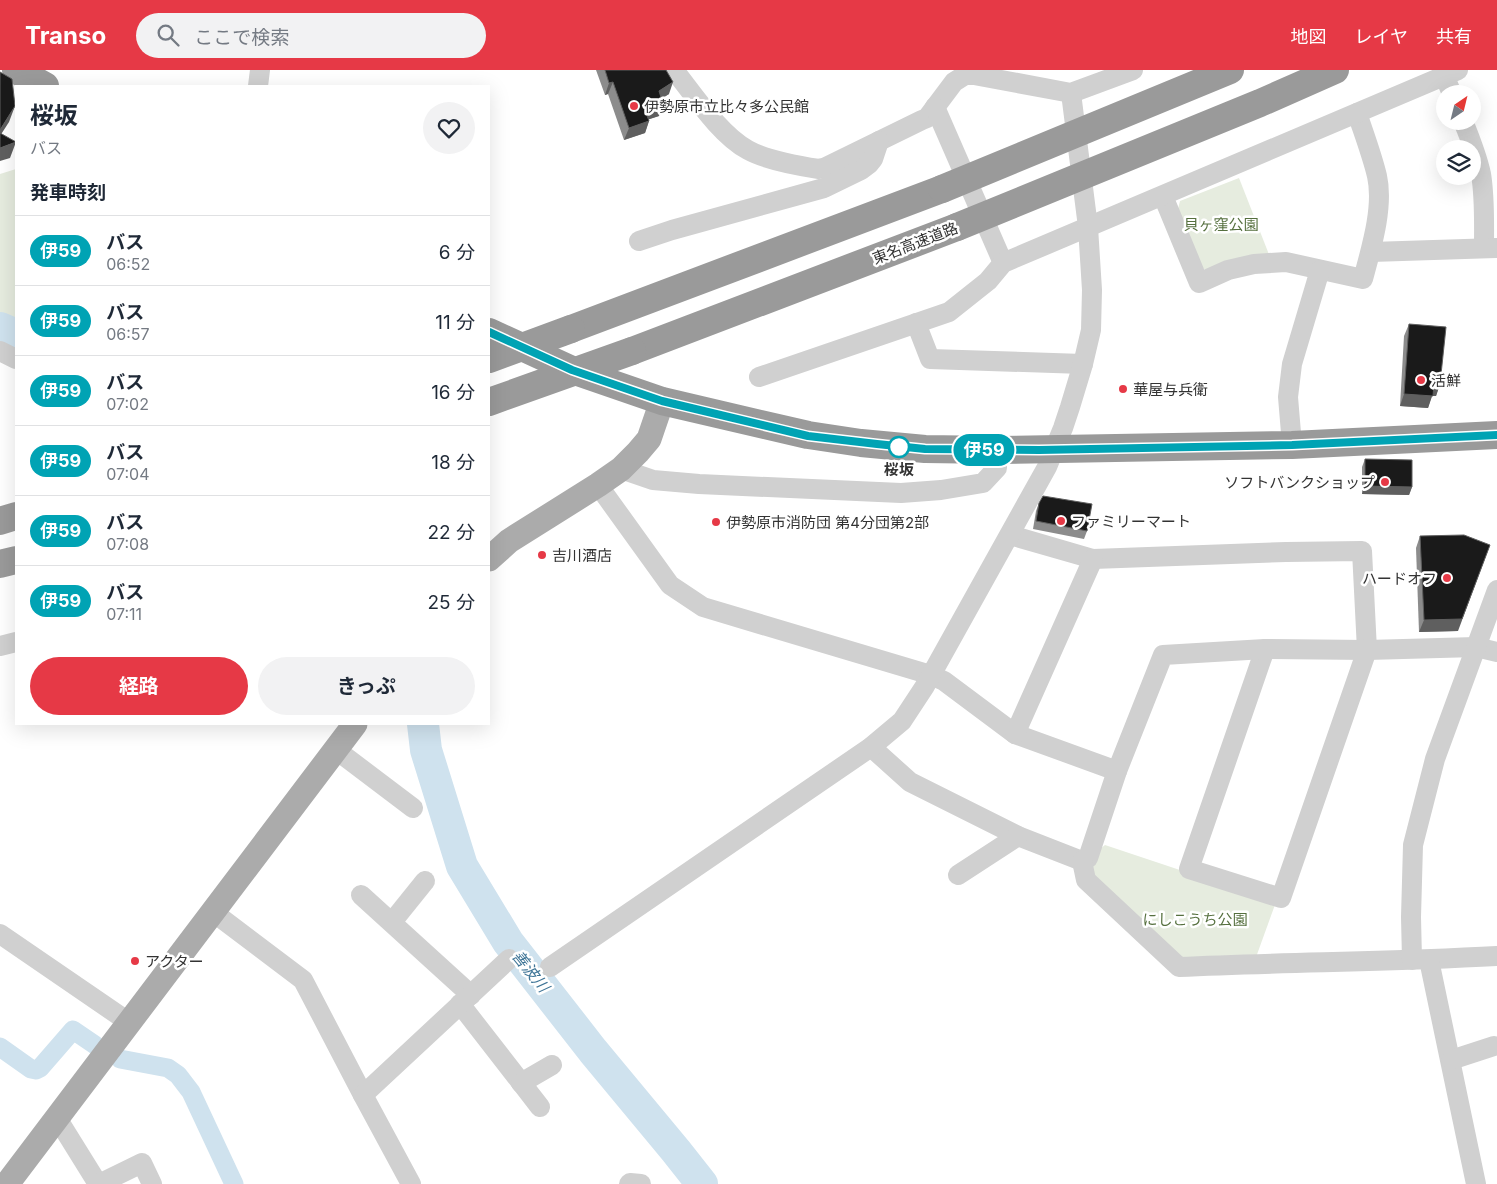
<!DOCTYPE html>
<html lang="ja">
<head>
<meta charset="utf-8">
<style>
	:root { --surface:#fff; --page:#f2f2f3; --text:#1f2937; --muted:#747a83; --line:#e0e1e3; --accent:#e63946 }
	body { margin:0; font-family:Inter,"Noto Sans JP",sans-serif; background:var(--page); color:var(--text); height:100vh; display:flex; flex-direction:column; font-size:19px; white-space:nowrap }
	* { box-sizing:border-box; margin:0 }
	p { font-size:16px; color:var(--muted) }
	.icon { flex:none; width:28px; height:28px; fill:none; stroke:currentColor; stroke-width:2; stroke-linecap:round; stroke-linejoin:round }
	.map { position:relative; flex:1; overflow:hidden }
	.side { position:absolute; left:15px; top:15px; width:475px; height:640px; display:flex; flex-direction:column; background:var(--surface); border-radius:0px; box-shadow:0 5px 20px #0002 }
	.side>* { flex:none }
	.badge { padding:0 10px; border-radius:16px; font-size:18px; line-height:32px }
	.needle { width:32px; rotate:35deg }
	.controls { position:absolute; left:1436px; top:15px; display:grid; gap:10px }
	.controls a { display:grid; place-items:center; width:45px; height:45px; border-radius:50%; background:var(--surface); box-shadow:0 5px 20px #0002; font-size:25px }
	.map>.badge { position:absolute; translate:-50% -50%; box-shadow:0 0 0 2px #fff }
	h2 { padding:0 15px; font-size:19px; line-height:45px }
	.round { display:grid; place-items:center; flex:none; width:52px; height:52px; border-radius:26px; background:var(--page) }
	.summary { display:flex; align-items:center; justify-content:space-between; height:85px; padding:0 15px }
	h1 { font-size:24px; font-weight:700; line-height:38px }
	.button { display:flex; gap:10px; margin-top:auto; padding:10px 15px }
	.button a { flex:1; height:58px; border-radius:30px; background:var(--accent); color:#fff; font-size:20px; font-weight:700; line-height:58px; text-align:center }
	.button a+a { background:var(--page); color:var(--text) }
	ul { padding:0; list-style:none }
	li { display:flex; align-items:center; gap:15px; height:70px; padding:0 15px; border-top:1px solid var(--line) }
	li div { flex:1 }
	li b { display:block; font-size:19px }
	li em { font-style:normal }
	li .badge { min-width:55px; font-weight:700; text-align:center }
	header { display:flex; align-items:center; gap:30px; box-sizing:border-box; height:70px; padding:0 25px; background:var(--accent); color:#fff }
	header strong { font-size:24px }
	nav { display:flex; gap:28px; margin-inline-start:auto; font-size:18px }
	.search { width:350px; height:45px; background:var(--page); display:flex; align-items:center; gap:12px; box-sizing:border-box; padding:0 18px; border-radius:28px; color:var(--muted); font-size:19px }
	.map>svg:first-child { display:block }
	.green { fill:#e6ecdf }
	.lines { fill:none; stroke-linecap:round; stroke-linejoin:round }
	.canal { stroke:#cfe2ee; stroke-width:19 }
	.river { stroke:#cfe2ee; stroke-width:32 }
	.minor { stroke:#d0d0d0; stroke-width:20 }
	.major { stroke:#ababab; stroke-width:25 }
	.highway { stroke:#9a9a9a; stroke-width:28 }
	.highway-bridge { stroke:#9a9a9a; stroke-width:28 }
	.wall { fill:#8c8c8c }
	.shaded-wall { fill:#5f5f5f }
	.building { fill:#1a1a1a; stroke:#5f5f5f }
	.line-casing { stroke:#fff; stroke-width:11 }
	.line { stroke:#00a3b4; stroke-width:8 }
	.poi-dot { fill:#e63946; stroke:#fff; stroke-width:2 }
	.stop-dot { fill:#fff; stroke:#00a3b4; stroke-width:2.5 }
	.labels { text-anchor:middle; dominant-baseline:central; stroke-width:5; stroke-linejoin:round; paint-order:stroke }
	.poi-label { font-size:15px; fill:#333; stroke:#fff; text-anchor:start }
	.park-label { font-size:15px; fill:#56703f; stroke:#fff }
	.street-label { font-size:15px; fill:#333; stroke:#fff }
	.stop-label { font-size:15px; font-weight:bold; fill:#333; stroke:#fff }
	.water-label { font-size:16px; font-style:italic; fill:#3f7597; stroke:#fff }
</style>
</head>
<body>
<header>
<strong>Transo</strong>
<div class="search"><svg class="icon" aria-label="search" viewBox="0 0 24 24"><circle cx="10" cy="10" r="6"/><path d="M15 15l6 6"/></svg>ここで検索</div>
<nav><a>地図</a><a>レイヤ</a><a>共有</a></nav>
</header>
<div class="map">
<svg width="1497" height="1114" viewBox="0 0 1497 1114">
	<rect width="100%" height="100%" fill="#fff"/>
	<g class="green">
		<path d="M 16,99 L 16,273 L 0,265 L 0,104 Z"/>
		<path d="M 1239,108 L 1270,187 L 1209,202 L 1201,197 L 1178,139 L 1180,131 Z"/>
		<path d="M 1105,775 L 1276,832 L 1255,890 L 1180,892 L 1089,802 L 1095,783 Z"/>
	</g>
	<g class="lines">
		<g class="canal">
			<path d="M 0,977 L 31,999 L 36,1000 L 40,998 L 73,960 L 95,975"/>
			<path d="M 120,989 L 168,998 L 178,1005 L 191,1022 L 234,1114"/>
		</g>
		<g class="river">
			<path d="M 0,258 L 16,265"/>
			<path d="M 423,654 L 426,680 L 462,796 L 508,872 L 593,981 L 676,1081 L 702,1114"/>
		</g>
		<g class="minor">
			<path d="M 674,0 C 694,25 720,65 748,80 C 766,90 799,96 819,99 L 826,97 L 922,50 L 927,48 L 954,12 L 965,5 L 974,5 L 1071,23 L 1133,0"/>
			<path d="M 1442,0 L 1452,24"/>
			<path d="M 258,16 L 260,0"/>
			<path d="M 935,37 L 1003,193"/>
			<path d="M 1463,51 C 1470,68 1477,85 1481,104 C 1485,128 1484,153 1484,178"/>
			<path d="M 1163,126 L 1199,213 L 1228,200 L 1254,194 L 1286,192 L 1363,209 C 1371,179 1384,137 1377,106 C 1372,85 1364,64 1357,43"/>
			<path d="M 639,171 L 672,160 L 824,118 L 861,100 L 869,94 L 873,89 L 879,71"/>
			<path d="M 1371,182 L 1496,178"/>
			<path d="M 916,253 L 930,289 L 1083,294"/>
			<path d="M 0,281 L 16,289"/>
			<path d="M 759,307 L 949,242 L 988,211 L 1003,193 L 1458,0"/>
			<path d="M 1292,375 L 1288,327 L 1292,294 L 1320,200"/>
			<path d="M 621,399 L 653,410 L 699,414 L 901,423 L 941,420 L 983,413 L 997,398 L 997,380"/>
			<path d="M 598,415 L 670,515 L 703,537 L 931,605 L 944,611 L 1015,664 L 1117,701"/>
			<path d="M 1010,465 L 1093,489 L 1286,482 L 1362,481 L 1367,580 L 1281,828 L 1189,799 L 1265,579"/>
			<path d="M 0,576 L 16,572"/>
			<path d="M 1015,664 L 1093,489"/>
			<path d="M 871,677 L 910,712 L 1018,766 L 1082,791"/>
			<path d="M 335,679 L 413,738"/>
			<path d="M 1082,791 L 1088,788 L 1117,701 L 1163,585 L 1265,579 L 1367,580 L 1476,577 L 1497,582"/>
			<path d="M 1082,791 L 1086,810 L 1179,897 C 1285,892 1391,892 1497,886"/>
			<path d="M 958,805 L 1018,766"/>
			<path d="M 361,825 L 471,925"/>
			<path d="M 213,842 L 303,910 L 363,1025 L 411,1114"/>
			<path d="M 392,852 L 425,811"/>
			<path d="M 0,864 L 130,953"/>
			<path d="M 1412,890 L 1411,847 L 1413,775 L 1435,689 L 1497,520"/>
			<path d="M 1429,890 L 1476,1114"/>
			<path d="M 550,897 L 871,677 L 902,651 L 925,616 L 1047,397 L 1063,358 L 1070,337 L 1083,294 L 1091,260 L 1092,220 L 1088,157 L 1071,23"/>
			<path d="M 460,934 L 540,1037"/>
			<path d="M 1451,990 L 1494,976"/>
			<path d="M 521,1013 L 552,995"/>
			<path d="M 363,1025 L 509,889"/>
			<path d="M 57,1048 L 98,1114"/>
			<path d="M 99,1114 L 142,1093 L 152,1114"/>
			<path d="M 629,1114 L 630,1113 L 641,1114"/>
		</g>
		<g class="major">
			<path d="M 489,489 L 509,471 L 598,415 L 621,399 L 638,382 L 649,369 L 662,331"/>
			<path d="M 7,1114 L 355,654"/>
		</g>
		<g class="highway">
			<path d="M 16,0 L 45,16"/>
			<path d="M 571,259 L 942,119"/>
			<path d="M 489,262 L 572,300 L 662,331 L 808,365 L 861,373 L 925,379 L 997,380 L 1292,375 L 1497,365"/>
			<path d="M 632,281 L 957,157"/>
			<path d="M 0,451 L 16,446"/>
			<path d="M 0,494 L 16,490"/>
		</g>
		<g class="highway-bridge">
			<path d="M 942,119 L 1230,0"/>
			<path d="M 957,157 L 1260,33 L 1335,0"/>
			<path d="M 489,289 L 571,259"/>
			<path d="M 489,332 L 632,281"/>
		</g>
	</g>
	<g class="wall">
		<path d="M 596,0 L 666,0 L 669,24 L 661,29 L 659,46 L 649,49 L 649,51 L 645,63 L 624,70 L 608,24 L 605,25 Z"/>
		<path d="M 1409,254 L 1440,314 L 1436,326 L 1432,326 L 1428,338 L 1400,336 L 1404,266 Z"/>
		<path d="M 1365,389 L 1412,417 L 1409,425 L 1362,424 L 1362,397 Z"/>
		<path d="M 1039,433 L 1087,461 L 1084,469 L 1033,459 L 1036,441 Z"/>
		<path d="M 1420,466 L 1458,561 L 1419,562 L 1416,478 Z"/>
	</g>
	<g class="shaded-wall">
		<path d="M 613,12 L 608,24 L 605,25 L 609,13 Z"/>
		<path d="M 673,12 L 669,24 L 654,33 L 659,21 Z"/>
		<path d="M 663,34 L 659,46 L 641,52 L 645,40 Z"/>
		<path d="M 15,36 L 9,52 L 0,66 L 0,60 Z"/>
		<path d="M 649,51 L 645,63 L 624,70 L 629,58 Z"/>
		<path d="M 16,72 L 10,88 L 0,91 L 0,78 Z"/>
		<path d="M 1434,314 L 1440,314 L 1436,326 L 1432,326 L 1428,338 L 1400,336 L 1404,324 Z"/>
		<path d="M 1365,416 L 1412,417 L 1409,425 L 1362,424 Z"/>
		<path d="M 1490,475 L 1458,561 L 1419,562 L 1424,550 Z"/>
	</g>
	<g class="building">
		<path d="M 605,0 L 666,0 L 673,12 L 659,21 L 663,34 L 645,40 L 649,51 L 629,58 L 613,12 L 609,13 Z"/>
		<path d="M 0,2 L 12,9 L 15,36 L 0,60 Z"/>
		<path d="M 0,63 L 16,72 L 0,78 Z"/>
		<path d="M 1409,254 L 1446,257 L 1440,314 L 1434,314 L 1433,326 L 1404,324 Z"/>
		<path d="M 1365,389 L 1412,390 L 1412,417 L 1365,416 Z"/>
		<path d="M 1043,426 L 1092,434 L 1087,461 L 1036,451 L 1039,433 Z"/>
		<path d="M 1464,465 L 1490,475 L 1462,549 L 1424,550 L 1420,466 Z"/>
	</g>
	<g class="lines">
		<defs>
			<path id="line" d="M 489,262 L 572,300 L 662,331 L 808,366 L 877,374 L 925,379 L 1039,380 L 1292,375 L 1497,365"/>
		</defs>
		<use href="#line" class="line-casing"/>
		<use href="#line" class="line"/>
	</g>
	<g class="poi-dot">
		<circle cx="634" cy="36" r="5"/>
		<circle cx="1421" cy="310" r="5"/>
		<circle cx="1123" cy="319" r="5"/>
		<circle cx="1385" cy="412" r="5"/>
		<circle cx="1061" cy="451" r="5"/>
		<circle cx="716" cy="452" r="5"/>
		<circle cx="542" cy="485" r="5"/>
		<circle cx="1447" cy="508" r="5"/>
		<circle cx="135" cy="891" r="5"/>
	</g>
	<circle class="stop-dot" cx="899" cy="377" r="10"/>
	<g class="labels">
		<g class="poi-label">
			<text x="644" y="36">伊勢原市立比々多公民館</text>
			<text x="1431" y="310">活鮮</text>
			<text x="1133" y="319">華屋与兵衛</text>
			<text x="1375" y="412" text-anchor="end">ソフトバンクショップ</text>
			<text x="1071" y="451">ファミリーマート</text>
			<text x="726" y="452">伊勢原市消防団 第4分団第2部</text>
			<text x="552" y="485">吉川酒店</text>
			<text x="1437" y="508" text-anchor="end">ハードオフ</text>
			<text x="145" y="891">アクター</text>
		</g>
		<g class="park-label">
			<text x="1221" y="154">貝ヶ窪公園</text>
			<text x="1195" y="849">にしこうち公園</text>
		</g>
		<g class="street-label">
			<text transform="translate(915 173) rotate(-21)">東名高速道路</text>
		</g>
		<g class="stop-label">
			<text x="899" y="399">桜坂</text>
		</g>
		<g class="water-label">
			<text transform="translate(531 901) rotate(51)">善波川</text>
		</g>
	</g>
</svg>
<div class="controls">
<a><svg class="needle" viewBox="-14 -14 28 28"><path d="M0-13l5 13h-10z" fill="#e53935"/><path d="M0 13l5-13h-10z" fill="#747a83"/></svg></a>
<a><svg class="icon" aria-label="layers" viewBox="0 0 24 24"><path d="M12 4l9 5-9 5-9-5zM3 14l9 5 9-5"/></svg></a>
</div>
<b class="badge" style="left:984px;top:380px;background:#00a3b4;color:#fff">伊59</b>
<section class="side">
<div class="summary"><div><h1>桜坂</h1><p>バス</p></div><a class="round"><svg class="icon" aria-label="heart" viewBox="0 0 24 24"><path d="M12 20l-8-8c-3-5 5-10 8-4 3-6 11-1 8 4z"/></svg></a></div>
<h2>発車時刻</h2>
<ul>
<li><span class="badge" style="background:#00a3b4;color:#fff">伊59</span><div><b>バス</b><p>06:52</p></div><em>6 分</em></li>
<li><span class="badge" style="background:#00a3b4;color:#fff">伊59</span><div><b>バス</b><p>06:57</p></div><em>11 分</em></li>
<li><span class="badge" style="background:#00a3b4;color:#fff">伊59</span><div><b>バス</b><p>07:02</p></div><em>16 分</em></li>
<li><span class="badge" style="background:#00a3b4;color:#fff">伊59</span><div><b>バス</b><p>07:04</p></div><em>18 分</em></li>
<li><span class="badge" style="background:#00a3b4;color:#fff">伊59</span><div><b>バス</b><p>07:08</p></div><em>22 分</em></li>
<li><span class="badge" style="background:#00a3b4;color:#fff">伊59</span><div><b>バス</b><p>07:11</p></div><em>25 分</em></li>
</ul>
<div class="button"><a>経路</a><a>きっぷ</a></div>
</section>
</div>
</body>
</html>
